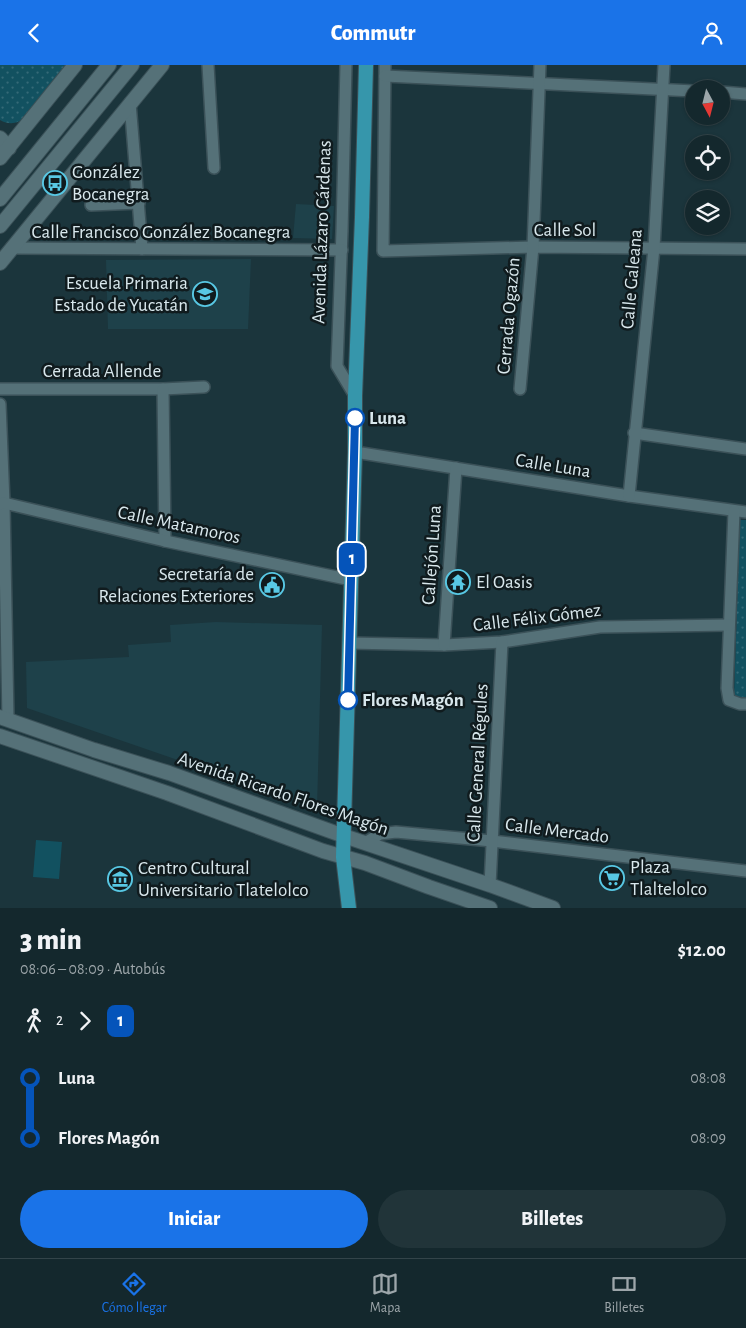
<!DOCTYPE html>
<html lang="es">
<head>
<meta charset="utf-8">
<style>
	:root { --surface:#14282d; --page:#213439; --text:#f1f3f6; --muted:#9da6aa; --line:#334449; --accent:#1a73e8 }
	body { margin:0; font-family:"Alegreya Sans",sans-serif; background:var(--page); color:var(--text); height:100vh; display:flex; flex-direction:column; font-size:19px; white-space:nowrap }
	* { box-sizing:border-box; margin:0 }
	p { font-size:16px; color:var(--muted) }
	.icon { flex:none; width:28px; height:28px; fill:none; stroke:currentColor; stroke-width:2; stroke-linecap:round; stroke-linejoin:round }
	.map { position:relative; height:843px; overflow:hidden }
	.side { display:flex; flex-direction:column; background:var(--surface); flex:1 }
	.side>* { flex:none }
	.badge { padding:0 10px; border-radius:8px; font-size:18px; line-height:32px }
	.needle { width:32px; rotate:173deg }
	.fabs { position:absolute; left:685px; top:15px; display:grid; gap:10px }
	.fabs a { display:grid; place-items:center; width:45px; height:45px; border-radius:50%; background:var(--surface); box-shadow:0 1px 4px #0004,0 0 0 1px var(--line); font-size:25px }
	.map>.badge { position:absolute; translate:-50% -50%; box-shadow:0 0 0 2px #fff }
	.legs { display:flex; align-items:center; gap:8px; height:55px; padding:0 20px; font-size:16px }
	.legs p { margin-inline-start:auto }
	.overview { display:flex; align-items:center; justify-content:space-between; height:85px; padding:0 20px }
	h1 { font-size:28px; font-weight:800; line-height:38px }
	.primary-button { display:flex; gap:10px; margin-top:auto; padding:10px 20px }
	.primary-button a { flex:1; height:58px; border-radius:30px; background:var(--accent); color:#fff; font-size:20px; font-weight:800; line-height:58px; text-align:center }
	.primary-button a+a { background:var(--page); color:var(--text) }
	ul { padding:0 20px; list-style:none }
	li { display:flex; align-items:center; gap:18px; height:60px; font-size:19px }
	li i { display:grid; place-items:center; width:8px; height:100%; margin:0 6px; background:currentColor }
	li i::after { content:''; width:12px; height:12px; margin:-6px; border:4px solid; border-radius:50%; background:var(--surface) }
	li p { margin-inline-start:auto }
	li:first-child i { background:linear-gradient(#0000 50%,currentColor 0) }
	li:last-child i { background:linear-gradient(currentColor 50%,#0000 0) }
	header { display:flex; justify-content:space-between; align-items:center; height:65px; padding:0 20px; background:var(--accent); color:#fff; font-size:22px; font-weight:800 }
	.dock { display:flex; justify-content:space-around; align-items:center; height:70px; border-top:1px solid var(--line); background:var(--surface); font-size:14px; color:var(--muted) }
	.dock a { display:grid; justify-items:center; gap:2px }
	.dock .selected { color:var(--accent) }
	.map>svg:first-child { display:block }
	.built { fill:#1e414a }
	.grass { fill:url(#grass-dots) }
	.garden { fill:#125160 }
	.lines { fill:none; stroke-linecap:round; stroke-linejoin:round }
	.minor-casing { stroke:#3b5158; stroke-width:14 }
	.tertiary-casing { stroke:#3b5158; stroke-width:16 }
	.secondary-casing { stroke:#3b5158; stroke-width:16 }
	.primary-casing { stroke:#3b5158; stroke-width:16 }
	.minor { stroke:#557178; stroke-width:11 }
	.tertiary { stroke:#557178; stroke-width:14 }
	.secondary { stroke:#557178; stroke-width:14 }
	.primary { stroke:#3696ab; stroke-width:14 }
	.line-1-casing { stroke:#fff; stroke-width:11 }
	.line-1 { stroke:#0554ba; stroke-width:8 }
	.stop-1-dot { fill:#fff; stroke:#0554ba; stroke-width:2.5 }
	.labels { text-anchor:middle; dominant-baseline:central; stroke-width:5; stroke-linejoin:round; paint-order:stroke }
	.poi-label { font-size:19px; fill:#d9e8ed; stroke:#101b1e; text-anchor:start }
	.street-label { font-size:19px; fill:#d9e8ed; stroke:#101b1e }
	.stop-label { font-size:19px; font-weight:bold; fill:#d9e8ed; stroke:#101b1e; text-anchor:start }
</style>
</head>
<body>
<header><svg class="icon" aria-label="back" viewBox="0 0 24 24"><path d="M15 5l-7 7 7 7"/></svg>Commutr<svg class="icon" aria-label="person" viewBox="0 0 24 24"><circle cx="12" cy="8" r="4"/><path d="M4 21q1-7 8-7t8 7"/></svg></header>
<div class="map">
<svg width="746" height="843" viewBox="0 0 746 843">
	<defs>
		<pattern id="grass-dots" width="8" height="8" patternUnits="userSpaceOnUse" patternTransform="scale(1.25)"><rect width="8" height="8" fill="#125160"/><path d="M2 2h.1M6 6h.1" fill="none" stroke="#346a77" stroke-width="1.8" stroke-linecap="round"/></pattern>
	</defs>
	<rect width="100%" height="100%" fill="#1b353c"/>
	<g class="built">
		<path d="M 296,139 L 334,141 L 332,174 L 293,173 Z"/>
		<path d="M 251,194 L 248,264 L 108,264 L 106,195 Z"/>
		<path d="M 216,557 L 322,560 L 317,743 L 27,643 L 26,597 L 129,592 L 128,580 L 171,577 L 170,560 Z"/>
	</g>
	<g class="grass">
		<path d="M 0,0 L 68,0 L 24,53 C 17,59 9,60 0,55 Z"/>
		<path d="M 740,455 L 746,455 L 746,632 L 734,632 Z"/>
	</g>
	<path class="garden" d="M 36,775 L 62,777 L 59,814 L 33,812 Z"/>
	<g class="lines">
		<defs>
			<g id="minor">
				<path d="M 208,0 L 214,103"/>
				<path d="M 346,0 L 342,166 L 337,301 L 355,331"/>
				<path d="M 385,0 L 383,186 L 533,182 L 746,184"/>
				<path d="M 385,11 L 694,26"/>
				<path d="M 721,27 L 746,29"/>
				<path d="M 130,38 L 142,184"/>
				<path d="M 91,140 L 139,138"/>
				<path d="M 11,183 L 342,185"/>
				<path d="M 0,324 L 163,324 L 204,322"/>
				<path d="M 163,324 L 165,476"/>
				<path d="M 520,324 L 533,182 L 540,0"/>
				<path d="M 0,339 L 4,438 L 8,655"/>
				<path d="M 634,368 L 746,384"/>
				<path d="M 355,387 L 629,431 L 746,447"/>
				<path d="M 629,431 L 654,183 L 664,0"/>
				<path d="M 0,439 L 4,438 L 165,476 L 351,515"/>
				<path d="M 734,446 L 727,623 L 729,635 L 740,639 L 746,639"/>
				<path d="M 349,578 L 444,580 L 502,577 L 600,562 L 729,560"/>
				<path d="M 444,580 L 456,403"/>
				<path d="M 365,778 L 380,769 L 396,767 L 492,776 L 746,806"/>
				<path d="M 490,820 L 502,577"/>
			</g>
			<g id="tertiary">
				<path d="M 0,73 L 9,83"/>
				<path d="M 0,93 L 75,0"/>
				<path d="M 0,198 L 162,0"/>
			</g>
			<g id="secondary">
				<path d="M 0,134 L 109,0"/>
				<path d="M 0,161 L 132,0"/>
				<path d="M 0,652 L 94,685 L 169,708 L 344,771 L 490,820 L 553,843"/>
				<path d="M 0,671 L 167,728 L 323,786 L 365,798 L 429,822 L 490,843"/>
			</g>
			<path id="primary" d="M 349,843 L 343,792 L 355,387 L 355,331 L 362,152 L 366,0"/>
		</defs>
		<use href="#minor" class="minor-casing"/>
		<use href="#tertiary" class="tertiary-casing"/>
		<use href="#secondary" class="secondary-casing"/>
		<use href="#primary" class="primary-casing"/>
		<use href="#minor" class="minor"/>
		<use href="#tertiary" class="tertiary"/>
		<use href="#secondary" class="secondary"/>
		<use href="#primary" class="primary"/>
	</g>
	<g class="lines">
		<defs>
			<path id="line-1" d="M 348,635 L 355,353"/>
		</defs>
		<use href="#line-1" class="line-1-casing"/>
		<use href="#line-1" class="line-1"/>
	</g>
	<defs>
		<symbol id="bus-ring" viewBox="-11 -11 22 22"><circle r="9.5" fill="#101b1e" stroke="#58c8e4" stroke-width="1.5"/><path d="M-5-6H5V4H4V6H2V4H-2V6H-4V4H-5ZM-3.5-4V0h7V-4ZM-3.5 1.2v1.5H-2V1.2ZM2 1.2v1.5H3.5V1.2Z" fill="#58c8e4"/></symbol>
		<symbol id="school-ring" viewBox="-11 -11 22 22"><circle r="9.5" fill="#101b1e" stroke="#58c8e4" stroke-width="1.5"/><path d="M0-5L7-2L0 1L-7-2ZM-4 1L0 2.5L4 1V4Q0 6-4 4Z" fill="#58c8e4"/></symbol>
		<symbol id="temple-ring" viewBox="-11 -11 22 22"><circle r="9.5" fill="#101b1e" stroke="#58c8e4" stroke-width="1.5"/><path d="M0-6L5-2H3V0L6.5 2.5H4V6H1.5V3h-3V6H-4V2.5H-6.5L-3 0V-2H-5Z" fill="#58c8e4"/></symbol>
		<symbol id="civic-ring" viewBox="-11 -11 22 22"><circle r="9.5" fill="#101b1e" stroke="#58c8e4" stroke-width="1.5"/><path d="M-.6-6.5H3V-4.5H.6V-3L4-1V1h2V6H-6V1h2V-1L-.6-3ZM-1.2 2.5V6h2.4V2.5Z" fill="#58c8e4"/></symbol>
		<symbol id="supermarket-ring" viewBox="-11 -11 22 22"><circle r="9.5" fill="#101b1e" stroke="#58c8e4" stroke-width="1.5"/><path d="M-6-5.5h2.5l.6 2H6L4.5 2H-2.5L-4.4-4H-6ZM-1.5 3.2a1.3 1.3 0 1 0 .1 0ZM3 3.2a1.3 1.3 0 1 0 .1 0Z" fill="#58c8e4"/></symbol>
		<symbol id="museum-ring" viewBox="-11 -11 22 22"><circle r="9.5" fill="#101b1e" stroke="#58c8e4" stroke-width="1.5"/><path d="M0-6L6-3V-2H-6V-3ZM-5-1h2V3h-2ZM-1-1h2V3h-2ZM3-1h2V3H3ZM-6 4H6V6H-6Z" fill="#58c8e4"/></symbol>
	</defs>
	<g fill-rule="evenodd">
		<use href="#bus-ring" x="41" y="104" width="28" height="28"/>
		<use href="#school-ring" x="191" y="215" width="28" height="28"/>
		<use href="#temple-ring" x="444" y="503" width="28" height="28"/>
		<use href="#civic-ring" x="258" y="506" width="28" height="28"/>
		<use href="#supermarket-ring" x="598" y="799" width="28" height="28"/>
		<use href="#museum-ring" x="106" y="800" width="28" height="28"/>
	</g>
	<g class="stop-1-dot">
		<circle cx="355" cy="353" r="9"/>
		<circle cx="348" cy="635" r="9"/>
	</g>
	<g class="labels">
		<g class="poi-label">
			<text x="72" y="107">González<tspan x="72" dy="22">Bocanegra</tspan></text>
			<text x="188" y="218" text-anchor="end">Escuela Primaria<tspan x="188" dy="22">Estado de Yucatán</tspan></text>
			<text x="254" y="509" text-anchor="end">Secretaría de<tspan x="254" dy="22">Relaciones Exteriores</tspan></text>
			<text x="476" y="517">El Oasis</text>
			<text x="630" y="802">Plaza<tspan x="630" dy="22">Tlaltelolco</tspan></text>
			<text x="138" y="803">Centro Cultural<tspan x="138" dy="22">Universitario Tlatelolco</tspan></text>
		</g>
		<g class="street-label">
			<text x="565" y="165">Calle Sol</text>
			<text x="161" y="167">Calle Francisco González Bocanegra</text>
			<text transform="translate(322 167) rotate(-88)">Avenida Lázaro Cárdenas</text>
			<text transform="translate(632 214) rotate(-85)">Calle Galeana</text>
			<text transform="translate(509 251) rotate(-85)">Cerrada Ogazón</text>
			<text x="102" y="306">Cerrada Allende</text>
			<text transform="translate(553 401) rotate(9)">Calle Luna</text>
			<text transform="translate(179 460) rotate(12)">Calle Matamoros</text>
			<text transform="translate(432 490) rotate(-86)">Callejón Luna</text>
			<text transform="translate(537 553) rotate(-7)">Calle Félix Gómez</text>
			<text transform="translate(478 698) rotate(-87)">Calle General Régules</text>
			<text transform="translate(283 729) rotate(19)">Avenida Ricardo Flores Magón</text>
			<text transform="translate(557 766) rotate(7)">Calle Mercado</text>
		</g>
		<g class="stop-label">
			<text x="369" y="353">Luna</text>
			<text x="362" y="635">Flores Magón</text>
		</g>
	</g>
</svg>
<div class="fabs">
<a><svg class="needle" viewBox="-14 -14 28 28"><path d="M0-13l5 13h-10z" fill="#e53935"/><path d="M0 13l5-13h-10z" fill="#9da6aa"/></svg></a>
<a><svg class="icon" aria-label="locate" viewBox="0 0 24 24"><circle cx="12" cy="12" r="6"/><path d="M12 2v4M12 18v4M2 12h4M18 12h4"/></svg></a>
<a><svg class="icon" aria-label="layers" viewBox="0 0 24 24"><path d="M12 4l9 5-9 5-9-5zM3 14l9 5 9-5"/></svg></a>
</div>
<b class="badge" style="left:352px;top:494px;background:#0554ba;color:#fff">1</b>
</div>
<section class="side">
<div class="overview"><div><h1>3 min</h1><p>08:06 – 08:09 · Autobús</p></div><b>$12.00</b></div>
<div class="legs"><svg class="icon" aria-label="walk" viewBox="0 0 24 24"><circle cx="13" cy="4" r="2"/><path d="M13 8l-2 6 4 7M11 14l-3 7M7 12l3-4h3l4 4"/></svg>2<svg class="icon" aria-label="forward" viewBox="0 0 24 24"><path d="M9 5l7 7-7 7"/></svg><b class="badge" style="background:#0554ba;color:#fff">1</b></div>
<ul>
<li><i style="color:#0554ba"></i><b>Luna</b><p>08:08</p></li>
<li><i style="color:#0554ba"></i><b>Flores Magón</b><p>08:09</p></li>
</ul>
<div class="primary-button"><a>Iniciar</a><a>Billetes</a></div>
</section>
<nav class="dock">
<a class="selected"><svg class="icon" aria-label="directions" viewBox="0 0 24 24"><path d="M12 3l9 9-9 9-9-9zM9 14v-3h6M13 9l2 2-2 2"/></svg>Cómo llegar</a>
<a><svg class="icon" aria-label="map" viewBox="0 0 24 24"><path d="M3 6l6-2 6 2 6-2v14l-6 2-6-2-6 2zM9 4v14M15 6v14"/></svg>Mapa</a>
<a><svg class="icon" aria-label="tickets" viewBox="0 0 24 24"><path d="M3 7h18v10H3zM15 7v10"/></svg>Billetes</a>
</nav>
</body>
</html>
